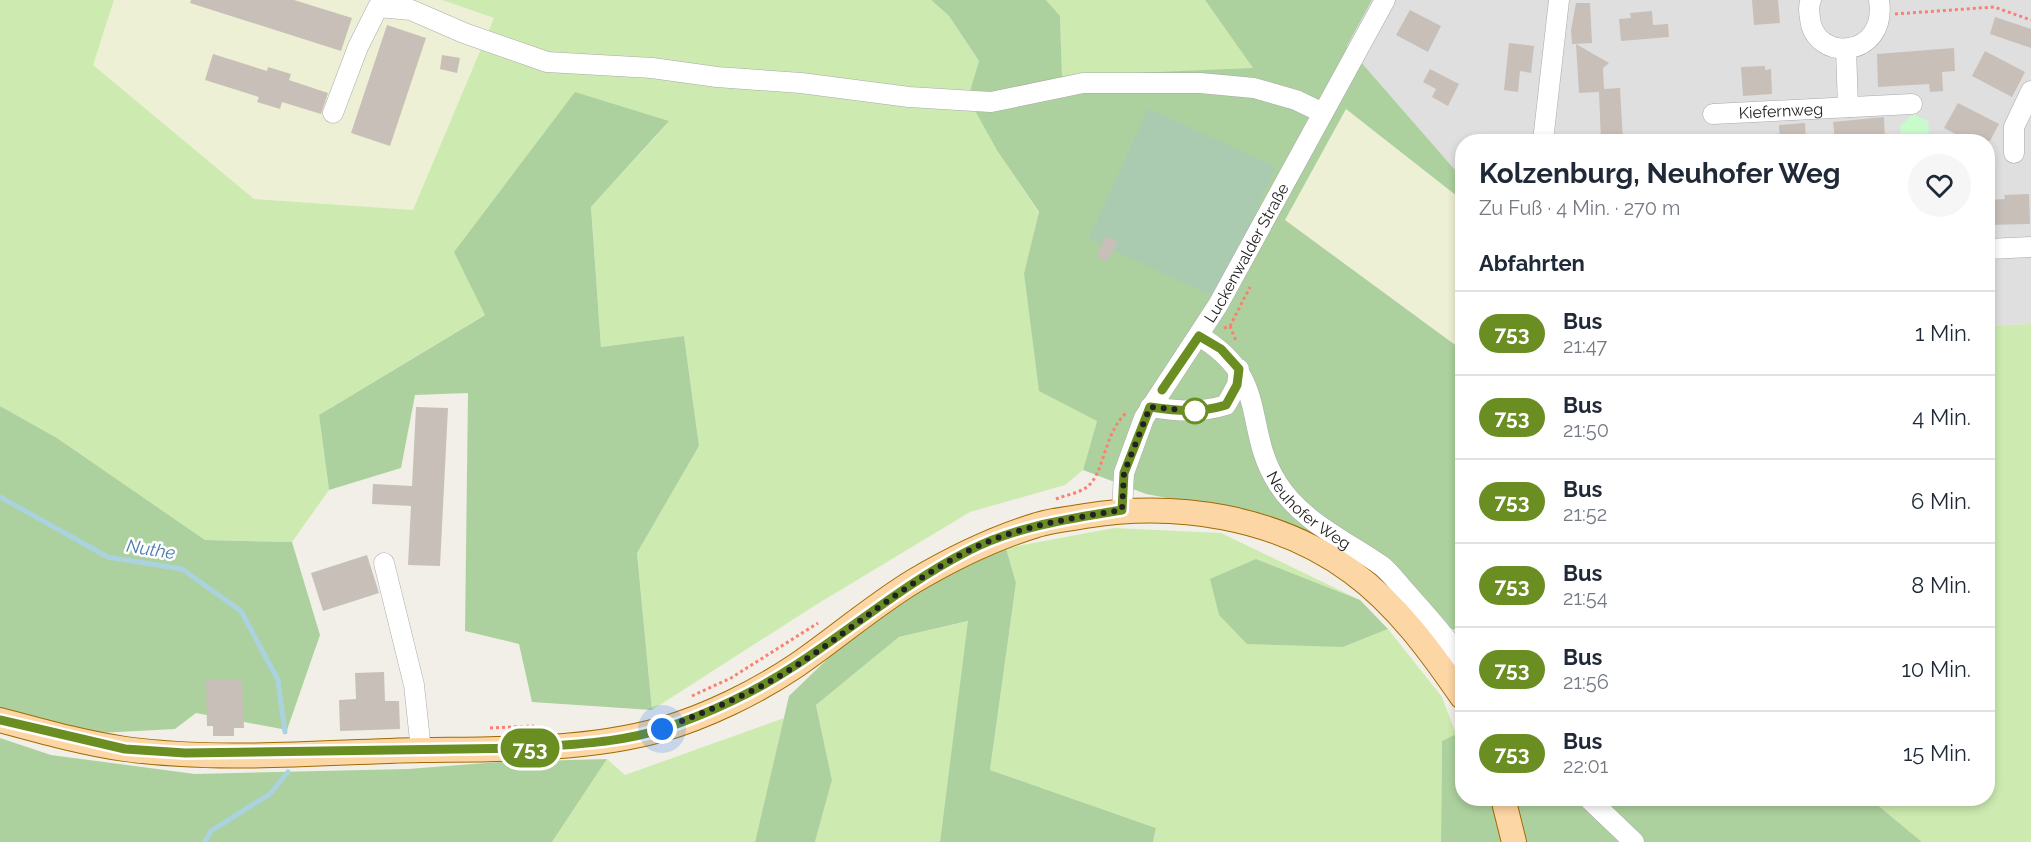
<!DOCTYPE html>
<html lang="de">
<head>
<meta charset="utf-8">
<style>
	:root { --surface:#fff; --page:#f6f6f7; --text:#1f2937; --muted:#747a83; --line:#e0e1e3 }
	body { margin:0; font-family:Raleway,sans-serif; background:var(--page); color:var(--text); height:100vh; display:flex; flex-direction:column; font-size:22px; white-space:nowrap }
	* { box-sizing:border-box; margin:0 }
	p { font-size:20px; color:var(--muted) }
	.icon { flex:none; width:33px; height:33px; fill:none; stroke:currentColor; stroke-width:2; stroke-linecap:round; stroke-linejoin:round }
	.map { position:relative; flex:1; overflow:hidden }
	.drawer { position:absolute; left:1455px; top:134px; width:540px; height:672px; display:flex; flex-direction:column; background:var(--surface); border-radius:24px; box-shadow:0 3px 9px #0003 }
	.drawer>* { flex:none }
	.badge { padding:0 12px; border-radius:20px; font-size:21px; line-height:39px }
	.you { position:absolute; width:30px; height:30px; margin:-15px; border:4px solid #fff; border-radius:50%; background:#1a73e8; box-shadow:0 0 0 9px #1a73e833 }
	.map>.badge { position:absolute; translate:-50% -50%; box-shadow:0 0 0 3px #fff }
	h2 { padding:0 24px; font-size:22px; line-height:54px }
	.round { display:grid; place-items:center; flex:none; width:63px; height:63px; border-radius:32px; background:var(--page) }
	.overview { display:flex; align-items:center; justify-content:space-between; height:102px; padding:0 24px }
	h1 { font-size:28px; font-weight:700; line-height:45px }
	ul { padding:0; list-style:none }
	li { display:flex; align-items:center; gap:18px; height:84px; padding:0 24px; border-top:2px solid var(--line) }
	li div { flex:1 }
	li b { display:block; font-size:22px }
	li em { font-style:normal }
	li .badge { min-width:66px; font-weight:700; text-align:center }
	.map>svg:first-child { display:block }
	.residential { fill:#e0dfdf }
	.farmland { fill:#eef0d5 }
	.grass { fill:#cdebb0 }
	.forest { fill:#add19e }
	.cemetery { fill:#aacbaf }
	.park { fill:#c8facc }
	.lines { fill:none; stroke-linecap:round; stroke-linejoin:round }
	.stream { stroke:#aad3df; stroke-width:5 }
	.building { fill:#c7bfb8 }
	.minor-casing { stroke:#a9a9a9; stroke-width:21 }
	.major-casing { stroke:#a06b00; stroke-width:26 }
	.path { stroke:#fa8072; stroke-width:3; stroke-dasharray:3 3; stroke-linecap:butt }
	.minor { stroke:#fff; stroke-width:20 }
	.major { stroke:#fcd6a4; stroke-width:24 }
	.line-casing { stroke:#fff; stroke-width:14 }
	.line { stroke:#6b8e23; stroke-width:9 }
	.walk { stroke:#222; stroke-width:6; stroke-dasharray:0 10.8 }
	.stop-dot { fill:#fff; stroke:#6b8e23; stroke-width:3 }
	.labels { text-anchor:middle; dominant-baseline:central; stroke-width:5; stroke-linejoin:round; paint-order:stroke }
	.street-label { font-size:16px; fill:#222; stroke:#fff }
	.water-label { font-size:18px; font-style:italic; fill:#4a7aab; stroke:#fff }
</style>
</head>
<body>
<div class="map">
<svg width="2031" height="842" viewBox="0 0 2031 842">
	<rect width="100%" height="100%" fill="#f2efe9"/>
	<path class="residential" d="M 1372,0 L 2031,0 L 2031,324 L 1988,326 L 1988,141 L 1462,141 L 1462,178 L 1347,46 Z"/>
	<g class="farmland">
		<path d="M 114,0 L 442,0 L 494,18 L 413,210 L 254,199 L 92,65 Z"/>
		<path d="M 1346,109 L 1462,200 L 1462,350 L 1285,220 Z"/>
	</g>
	<g class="grass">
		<path d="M 0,0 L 114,0 L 93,65 L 254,199 L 413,210 L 494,18 L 442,0 L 931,0 L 949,16 L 979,61 L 998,152 L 1039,213 L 1024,273 L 1097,421 L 1083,470 L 1065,485 L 970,512 L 814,606 L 652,710 L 637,553 L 699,446 L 684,336 L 601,347 L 591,207 L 669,122 L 486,314 L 319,415 L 329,490 L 292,542 L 205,540 L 57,438 L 0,406 Z"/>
		<path d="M 1046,0 L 1205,0 L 1254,69 L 1062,76 L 1060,17 Z"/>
		<path d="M 2031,324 L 2031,842 L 1922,842 L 1869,798 L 1988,798 L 1988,326 Z"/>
		<path d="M 1114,528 L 1221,533 L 1360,600 L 1256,559 L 1343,647 L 1388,629 L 1442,697 L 1456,734 L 1442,741 L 1441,842 L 1153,842 L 1156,828 L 990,770 L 1016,583 L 1006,548 Z"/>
		<path d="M 969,621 L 940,842 L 815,842 L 832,780 L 816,705 L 899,637 Z"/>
		<path d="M 784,718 L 755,842 L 552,842 L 607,759 L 625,775 Z"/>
	</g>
	<g class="forest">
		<path d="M 931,0 L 1046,0 L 1060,16 L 1062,76 L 1253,68 L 1205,0 L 1372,0 L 1347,46 L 1462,178 L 1462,200 L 1346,109 L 1285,220 L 1462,350 L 1462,606 L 1458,631 L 1433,622 L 1403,583 L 1237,511 L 1146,494 L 1083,470 L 1097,421 L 1039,391 L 1024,273 L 1039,212 L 998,152 L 968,98 L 979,61 L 949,16 Z"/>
		<path d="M 575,92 L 669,121 L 591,207 L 601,347 L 684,336 L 699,446 L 637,553 L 652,710 L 532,702 L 519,644 L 465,631 L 468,393 L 415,395 L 401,468 L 329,490 L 319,415 L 485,315 L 454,252 Z"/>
		<path d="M 0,406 L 57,438 L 205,540 L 292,542 L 320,635 L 287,730 L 196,713 L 175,729 L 79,734 L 0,710 Z"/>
		<path d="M 1006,548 L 1016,583 L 990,770 L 1156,828 L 1153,842 L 940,842 L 968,621 L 899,637 L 816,705 L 832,780 L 815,842 L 755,842 L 789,696 L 845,642 L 951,571 Z"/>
		<path d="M 1256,559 L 1360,600 L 1388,629 L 1343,647 L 1247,644 L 1219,615 L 1210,579 Z"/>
		<path d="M 1456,734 L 1462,740 L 1462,798 L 1869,798 L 1922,842 L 1441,842 L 1442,741 Z"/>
		<path d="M 0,738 L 51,755 L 195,774 L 408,769 L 499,762 L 607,759 L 552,842 L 0,842 Z"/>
	</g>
	<path class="cemetery" d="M 1148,108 L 1276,167 L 1216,298 L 1089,239 Z"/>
	<path class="park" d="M 1913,114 L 1928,121 L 1929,131 L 1923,141 L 1902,141 L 1900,126 Z"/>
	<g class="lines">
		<g class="stream">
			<path d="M 0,497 L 108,557 L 182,569 L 241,611 L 278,680 L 285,732"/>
			<path d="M 205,842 L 211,831 L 270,794 L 288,772"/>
		</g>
	</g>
	<g class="building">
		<path d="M 191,0 L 294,0 L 352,18 L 341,51 L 190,3 Z"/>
		<path d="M 1752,0 L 1778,0 L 1780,23 L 1754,25 Z"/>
		<path d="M 1576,3 L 1590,3 L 1592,43 L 1572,44 L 1571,30 Z"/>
		<path d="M 1410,10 L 1441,26 L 1428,52 L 1396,35 Z"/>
		<path d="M 1652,11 L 1653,25 L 1668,24 L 1669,37 L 1621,41 L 1619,19 L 1631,18 L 1630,13 Z"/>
		<path d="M 1995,17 L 2031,29 L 2031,48 L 1990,34 Z"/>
		<path d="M 387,25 L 426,38 L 390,146 L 351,133 Z"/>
		<path d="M 1509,43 L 1534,46 L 1531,73 L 1520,71 L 1518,92 L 1504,90 Z"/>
		<path d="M 1576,44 L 1609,63 L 1603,68 L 1604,89 L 1620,88 L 1623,141 L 1601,141 L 1599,92 L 1579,93 Z"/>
		<path d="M 1954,48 L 1955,71 L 1942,72 L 1943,91 L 1930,92 L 1929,84 L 1878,87 L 1877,54 Z"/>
		<path d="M 1985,51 L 2025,72 L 2012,97 L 1972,76 Z"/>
		<path d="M 213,54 L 267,71 L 268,67 L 291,74 L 289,80 L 328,93 L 321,114 L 282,102 L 280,109 L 257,102 L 259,97 L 205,80 Z"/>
		<path d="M 442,55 L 460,58 L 457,73 L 440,69 Z"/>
		<path d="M 1765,66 L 1765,70 L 1771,69 L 1772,94 L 1743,96 L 1741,67 Z"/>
		<path d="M 1430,69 L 1459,84 L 1448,106 L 1432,97 L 1436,89 L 1423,82 Z"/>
		<path d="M 1958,103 L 1999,124 L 1990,141 L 1969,141 L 1944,128 Z"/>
		<path d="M 1884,117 L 1885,141 L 1835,141 L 1833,122 Z"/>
		<path d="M 1805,123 L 1806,141 L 1780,141 L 1779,125 Z"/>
		<path d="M 2029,194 L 2030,224 L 1988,225 L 1988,200 L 2005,199 L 2004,195 Z"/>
		<path d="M 1106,236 L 1118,242 L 1107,262 L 1096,256 Z"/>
		<path d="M 416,407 L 448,408 L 440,566 L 408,565 L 411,506 L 372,504 L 373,484 L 412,486 Z"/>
		<path d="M 367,555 L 379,593 L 323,611 L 311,573 Z"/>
		<path d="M 384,672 L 385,701 L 399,701 L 400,729 L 340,731 L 339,700 L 356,699 L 355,673 Z"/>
		<path d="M 206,680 L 242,680 L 244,728 L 234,728 L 234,736 L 213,736 L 213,726 L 207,726 Z"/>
	</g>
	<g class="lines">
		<defs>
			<g id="minor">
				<path d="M 1811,0 C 1808,6 1809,12 1810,18 C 1814,63 1888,59 1879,0"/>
				<path d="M 1846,49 L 1848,107"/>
				<path d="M 333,113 L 358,47 L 378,7 L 411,10 L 464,33 L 547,62 L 652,68 L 717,77 L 801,83 L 909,97 L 991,102 L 1083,83 L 1200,83 L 1254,88 L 1296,100 L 1323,113"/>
				<path id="s1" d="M 1713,114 L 1912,104"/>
				<path d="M 1543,141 L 1559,0"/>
				<path d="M 2014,153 L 2014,127 L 2031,91"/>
				<path d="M 1988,249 L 2031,247"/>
				<path id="s2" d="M 1199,336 C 1271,378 1242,428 1278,484 C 1301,521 1348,542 1382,566 C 1391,573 1399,585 1407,593 C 1426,615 1446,636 1462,660"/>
				<path d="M 1150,407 C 1177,411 1200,413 1226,405 L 1237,385 L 1239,369"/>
				<path id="s3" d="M 1122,510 L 1124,473 L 1144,418 L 1218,305 L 1385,0"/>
				<path d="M 384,563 L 414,685 L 421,750"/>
				<path d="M 1588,798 L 1634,842"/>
			</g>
			<g id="major">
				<path d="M 0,720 C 41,731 83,743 125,749 C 222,762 324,752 421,750 C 500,749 583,751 660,730 C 706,717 757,692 797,665 C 836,638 873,606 914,581 C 953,558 994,538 1037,525 C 1052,520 1069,519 1085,516 C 1175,501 1276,516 1352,572 C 1397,605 1431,652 1462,697"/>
				<path d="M 1503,798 L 1514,842"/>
			</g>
		</defs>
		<use href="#minor" class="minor-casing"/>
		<use href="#major" class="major-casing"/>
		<g class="path">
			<path d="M 1895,14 L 1994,7 L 2031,20"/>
			<path d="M 1230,326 L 1236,341"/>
			<path d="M 1224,328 L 1230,326 L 1250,287"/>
			<path d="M 1056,499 C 1066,495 1079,493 1087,487 C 1105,473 1103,434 1127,412"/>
			<path d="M 692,696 L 731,678 L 818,623"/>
			<path d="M 490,728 L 534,726"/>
		</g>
		<use href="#minor" class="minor"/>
		<use href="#major" class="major"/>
	</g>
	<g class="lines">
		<defs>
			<path id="line" d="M 0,720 L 125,749 L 185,753 L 527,748 C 571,744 620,743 662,729 C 687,721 711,711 734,700 C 819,660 885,593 968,551 C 1016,526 1069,519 1122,510 L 1124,473 L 1150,407 C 1177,411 1200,413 1226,405 L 1237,385 L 1239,369 L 1221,349 L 1199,336 L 1162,390"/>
		</defs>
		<use href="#line" class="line-casing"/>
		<use href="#line" class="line"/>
		<path class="walk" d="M 662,729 C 707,711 753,694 794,667 C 853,629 905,583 968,551 C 1016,526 1069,519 1122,510 L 1124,473 L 1150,407 L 1195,411"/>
	</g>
	<circle class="stop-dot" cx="1195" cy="411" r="12"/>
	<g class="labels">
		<g class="street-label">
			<text stroke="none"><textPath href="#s1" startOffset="68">Kiefernweg</textPath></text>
			<text stroke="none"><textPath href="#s3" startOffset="290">Luckenwalder Straße</textPath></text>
			<text stroke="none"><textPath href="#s2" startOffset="214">Neuhofer Weg</textPath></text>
		</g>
		<g class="water-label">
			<text transform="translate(151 549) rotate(9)">Nuthe</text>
		</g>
	</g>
</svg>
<div class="you" style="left:662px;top:729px"></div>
<b class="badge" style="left:530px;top:748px;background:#6b8e23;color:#fff">753</b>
<section class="drawer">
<div class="overview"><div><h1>Kolzenburg, Neuhofer Weg</h1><p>Zu Fuß · 4 Min. · 270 m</p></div><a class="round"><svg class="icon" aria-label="heart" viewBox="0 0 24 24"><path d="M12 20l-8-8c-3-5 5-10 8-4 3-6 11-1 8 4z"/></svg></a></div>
<h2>Abfahrten</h2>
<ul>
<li><span class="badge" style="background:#6b8e23;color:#fff">753</span><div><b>Bus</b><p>21:47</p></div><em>1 Min.</em></li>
<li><span class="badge" style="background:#6b8e23;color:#fff">753</span><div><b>Bus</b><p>21:50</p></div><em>4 Min.</em></li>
<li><span class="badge" style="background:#6b8e23;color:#fff">753</span><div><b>Bus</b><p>21:52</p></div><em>6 Min.</em></li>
<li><span class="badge" style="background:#6b8e23;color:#fff">753</span><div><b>Bus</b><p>21:54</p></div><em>8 Min.</em></li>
<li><span class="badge" style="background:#6b8e23;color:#fff">753</span><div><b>Bus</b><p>21:56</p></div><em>10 Min.</em></li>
<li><span class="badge" style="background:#6b8e23;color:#fff">753</span><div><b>Bus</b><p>22:01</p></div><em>15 Min.</em></li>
</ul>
</section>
</div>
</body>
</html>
